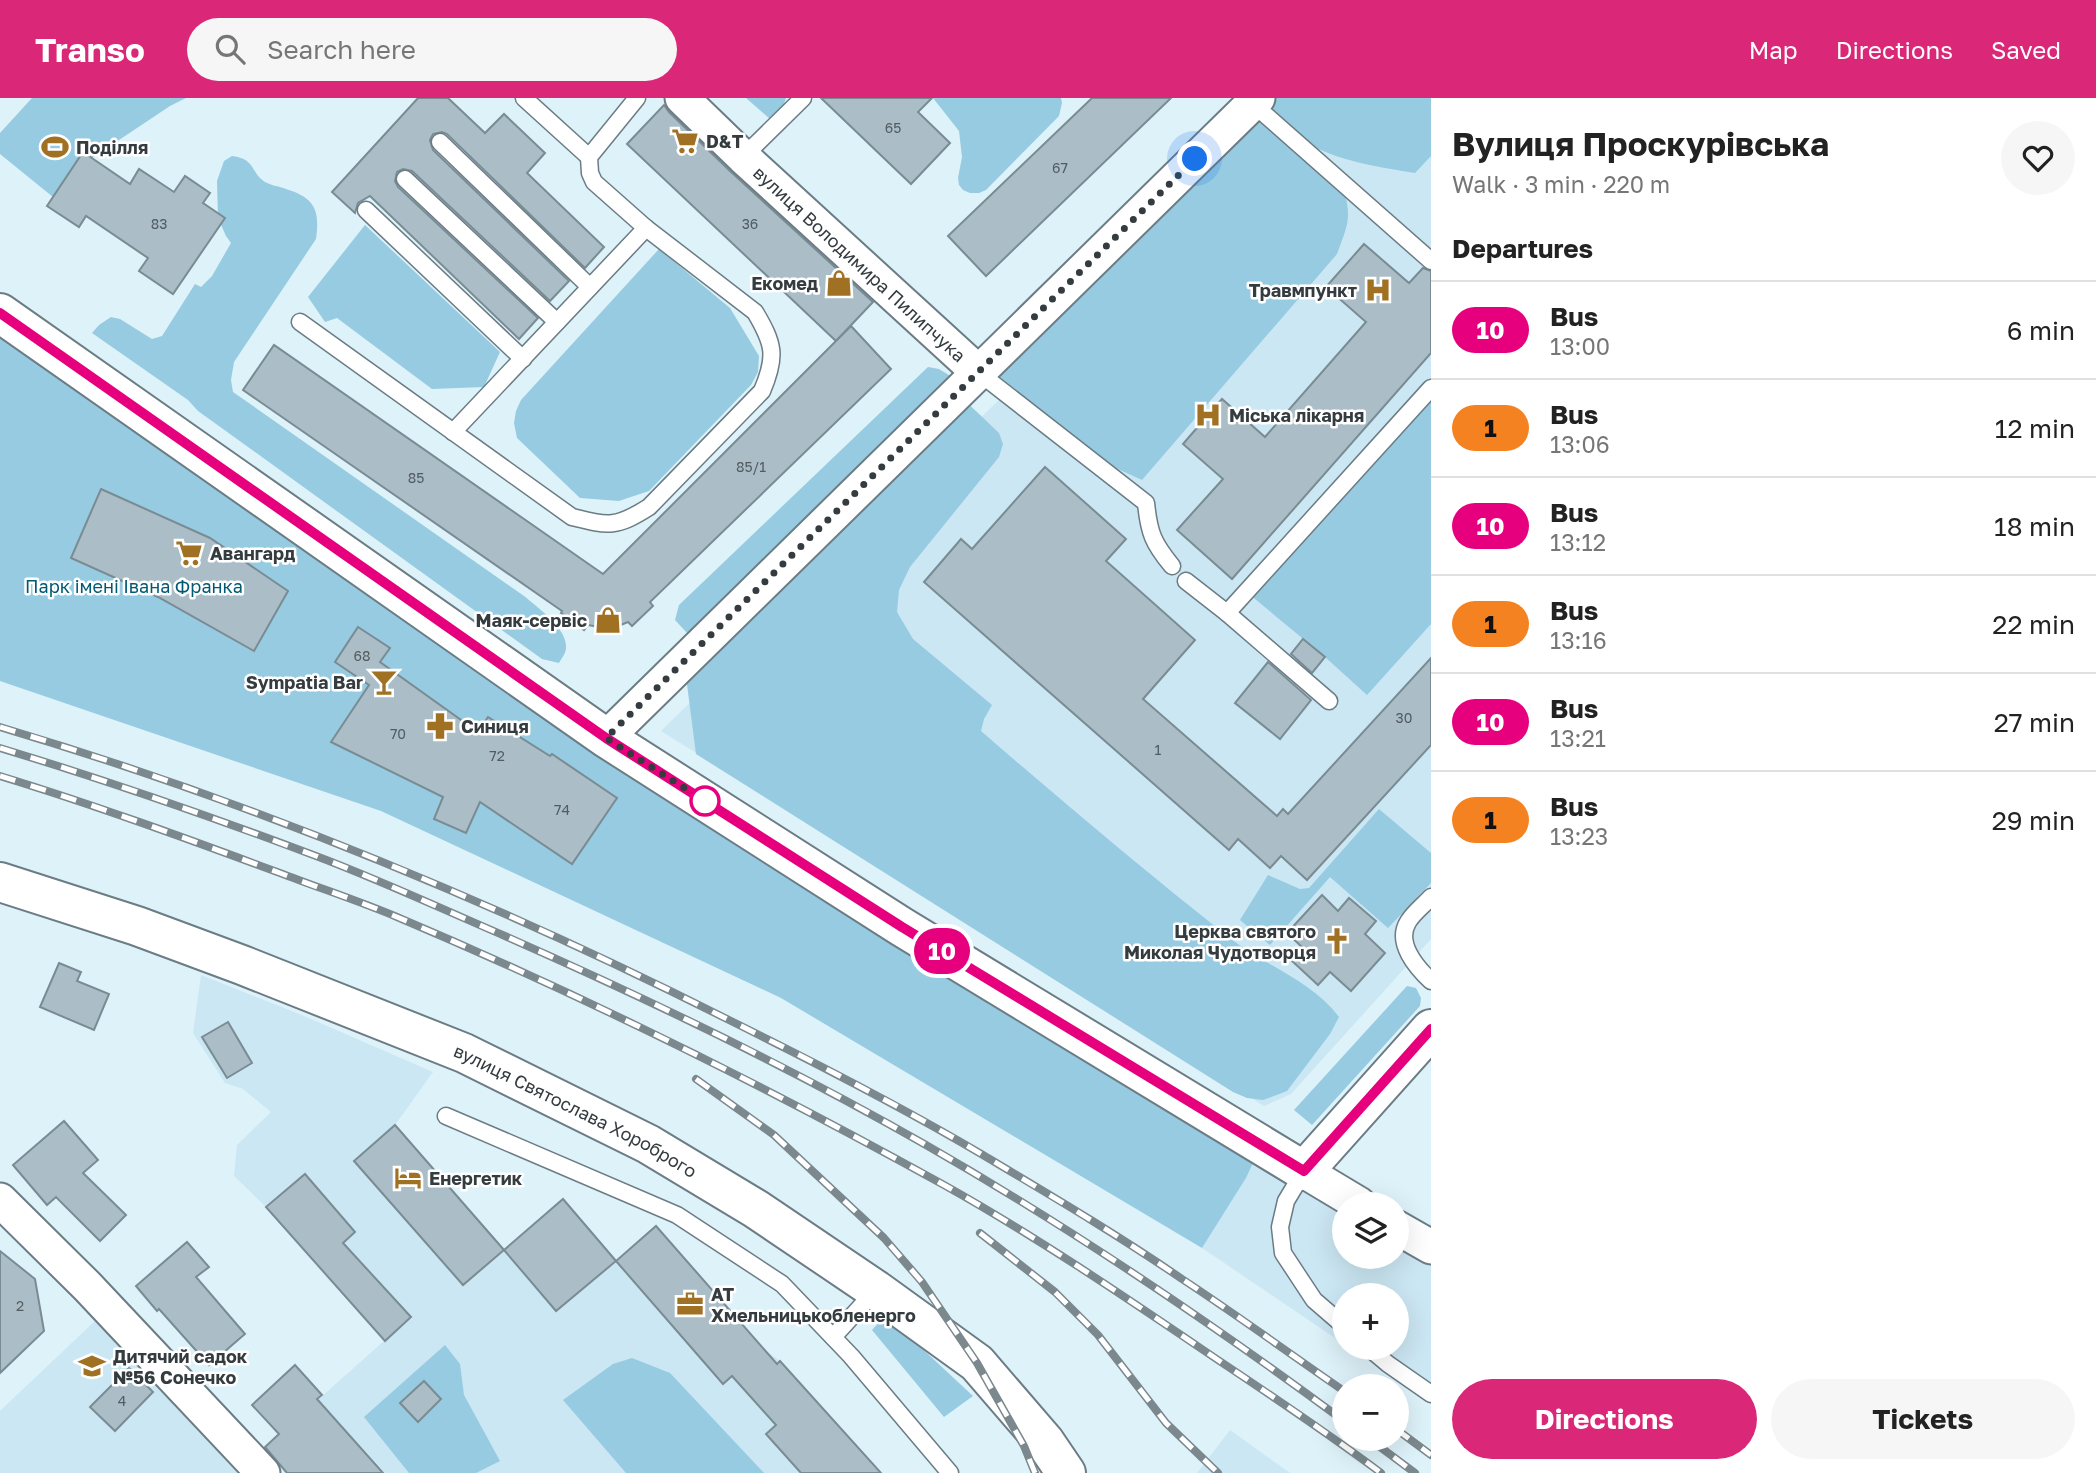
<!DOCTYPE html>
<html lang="en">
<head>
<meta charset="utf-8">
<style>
	:root { --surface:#fff; --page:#f6f6f6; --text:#222; --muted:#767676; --line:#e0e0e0; --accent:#db2777 }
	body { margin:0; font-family:"Golos Text",sans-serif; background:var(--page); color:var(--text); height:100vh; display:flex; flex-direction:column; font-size:26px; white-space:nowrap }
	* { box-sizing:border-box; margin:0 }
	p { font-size:23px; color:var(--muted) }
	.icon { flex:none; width:38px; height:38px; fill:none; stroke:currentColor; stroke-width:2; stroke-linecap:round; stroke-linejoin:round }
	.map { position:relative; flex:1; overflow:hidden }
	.side { display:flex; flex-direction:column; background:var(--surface); width:665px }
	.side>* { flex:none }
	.badge { padding:0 14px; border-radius:23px; font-size:24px; line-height:46px }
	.fabs { position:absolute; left:1332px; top:1094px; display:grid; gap:14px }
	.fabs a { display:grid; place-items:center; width:77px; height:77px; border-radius:50%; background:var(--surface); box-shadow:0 7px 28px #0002; font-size:35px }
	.you { position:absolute; width:35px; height:35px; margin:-18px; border:5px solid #fff; border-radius:50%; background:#1a73e8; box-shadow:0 0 0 10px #1a73e833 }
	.map>.badge { position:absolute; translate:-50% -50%; box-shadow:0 0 0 4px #fff }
	h2 { padding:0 21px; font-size:26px; line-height:63px }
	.round { display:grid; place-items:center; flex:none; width:74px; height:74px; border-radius:37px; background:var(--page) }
	.head { display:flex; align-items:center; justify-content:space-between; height:119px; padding:0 21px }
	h1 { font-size:33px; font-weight:700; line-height:52px }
	.primary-button { display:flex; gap:14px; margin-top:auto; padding:14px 21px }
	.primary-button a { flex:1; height:80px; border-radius:42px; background:var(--accent); color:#fff; font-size:28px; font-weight:700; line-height:80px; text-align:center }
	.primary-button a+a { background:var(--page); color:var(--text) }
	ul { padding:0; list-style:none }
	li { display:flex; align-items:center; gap:21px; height:98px; padding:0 21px; border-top:2px solid var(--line) }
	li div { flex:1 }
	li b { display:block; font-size:26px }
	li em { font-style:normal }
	li .badge { min-width:77px; font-weight:700; text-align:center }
	header { display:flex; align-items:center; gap:42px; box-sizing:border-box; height:98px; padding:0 35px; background:var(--accent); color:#fff }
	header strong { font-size:33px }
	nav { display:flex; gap:38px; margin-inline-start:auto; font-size:24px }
	.search { width:490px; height:63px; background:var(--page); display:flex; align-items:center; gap:18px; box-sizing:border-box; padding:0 24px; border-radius:38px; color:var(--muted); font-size:26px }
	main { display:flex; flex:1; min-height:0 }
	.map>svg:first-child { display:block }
	.built { fill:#cbe7f3 }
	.green { fill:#96cbe1 }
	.building { fill:#abbec7; stroke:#798b93; stroke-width:2 }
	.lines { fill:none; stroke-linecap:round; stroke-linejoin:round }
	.service-casing { stroke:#6b7c84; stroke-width:19 }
	.minor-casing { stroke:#6b7c84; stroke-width:37 }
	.secondary-casing { stroke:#6b7c84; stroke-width:42 }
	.primary-casing { stroke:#6b7c84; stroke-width:42 }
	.service { stroke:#fff; stroke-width:16 }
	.minor { stroke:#fff; stroke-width:33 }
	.secondary { stroke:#fff; stroke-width:38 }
	.primary { stroke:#fff; stroke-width:38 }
	.rail-casing { stroke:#7b888d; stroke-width:8 }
	.rail { stroke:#fff; stroke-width:5; stroke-dasharray:16; stroke-linecap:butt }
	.line-casing { stroke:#fff; stroke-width:16 }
	.line { stroke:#e6007e; stroke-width:10 }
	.walk { stroke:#343c3f; stroke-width:7; stroke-dasharray:0 12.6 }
	.stop-dot { fill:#fff; stroke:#e6007e; stroke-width:3.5 }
	.labels { text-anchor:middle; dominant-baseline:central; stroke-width:5; stroke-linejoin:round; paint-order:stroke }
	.number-label { font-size:14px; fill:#525c61 }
	.poi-label { font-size:18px; font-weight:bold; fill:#343c3f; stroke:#fff; text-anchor:start }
	.street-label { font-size:18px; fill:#343c3f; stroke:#fff }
	.park-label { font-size:18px; fill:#005a74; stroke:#fff }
</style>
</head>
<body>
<header>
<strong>Transo</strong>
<div class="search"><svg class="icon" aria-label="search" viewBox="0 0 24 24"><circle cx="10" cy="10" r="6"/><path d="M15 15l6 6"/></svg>Search here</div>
<nav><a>Map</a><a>Directions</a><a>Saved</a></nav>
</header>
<main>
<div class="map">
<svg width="1431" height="1375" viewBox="0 0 1431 1375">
	<rect width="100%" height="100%" fill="#def2fa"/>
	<g class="built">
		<path d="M 1307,0 L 1431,0 L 1431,841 L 1291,996 L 1264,1008 L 661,633 Z"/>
		<path d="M 201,877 L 304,918 L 433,974 L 395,1027 L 503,1152 L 563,1101 L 616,1163 L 656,1128 L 764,1251 L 780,1263 L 881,1375 L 287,1375 L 264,1350 L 385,1242 L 266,1109 L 234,1078 L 237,1047 L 271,1014 L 243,991 L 225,985 L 193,935 Z"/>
		<path d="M 1255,1061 L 1344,1115 L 1344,1158 L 1396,1158 L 1397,1146 L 1431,1167 L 1431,1304 L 1350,1250 L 1396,1250 L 1396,1197 L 1344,1197 L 1344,1246 L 1202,1150 L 1246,1080 Z"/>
		<path d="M 95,1223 L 237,1375 L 0,1375 L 0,1313 Z"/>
		<path d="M 1230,1332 L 1290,1375 L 1197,1375 Z"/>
	</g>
	<g class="green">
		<path d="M 32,0 L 186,0 L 170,8 L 92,60 L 83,54 L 53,99 L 0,56 L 0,35 Z"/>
		<path d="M 746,0 L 786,0 L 780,17 L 770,21 Z"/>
		<path d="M 933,0 L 1061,0 L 1062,5 L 1059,18 L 986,92 L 979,95 L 970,95 L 963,92 L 959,87 L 958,80 L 962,59 L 959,33 Z"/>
		<path d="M 1272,0 L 1431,0 L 1431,58 L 1415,75 C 1383,70 1333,62 1306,44 C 1292,36 1281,23 1269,12 Z"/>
		<path d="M 1252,5 L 1342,85 C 1352,119 1349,124 1337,156 L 1142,382 L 1107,366 L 978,274 Z"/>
		<path d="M 232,58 C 256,61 250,74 265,84 C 272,88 279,88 286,91 C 315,100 320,112 316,141 L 234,264 L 231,282 L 233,294 L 524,498 C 537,509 568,531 566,550 C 566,555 561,561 559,565 L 542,561 L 198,313 L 188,302 L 92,235 L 99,227 L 111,219 L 120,221 L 152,241 L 162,238 L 195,186 L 201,189 L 212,178 L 231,145 L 226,138 L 218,120 L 217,83 L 224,63 Z"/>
		<path d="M 365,127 L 500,254 L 484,289 L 432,291 L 337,220 L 325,224 L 308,199 Z"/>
		<path d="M 659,151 L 730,210 L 759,258 L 758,274 L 751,287 L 649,393 L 619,403 L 580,400 L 517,340 L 514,325 L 516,313 L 521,302 Z"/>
		<path d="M 0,231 L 1255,1061 L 1246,1080 L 1202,1150 L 781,900 L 381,713 L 0,583 Z"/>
		<path d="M 928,269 L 939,271 L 952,279 L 957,295 L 999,335 L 1003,346 L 999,359 L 910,469 L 899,492 L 897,514 L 913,541 L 992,607 L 984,621 L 981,633 C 1063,704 1146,774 1231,841 C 1266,868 1312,883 1339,919 L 1330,936 L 1287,993 L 1263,1002 L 1247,1000 L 1233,994 L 696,656 L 684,563 L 707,540 L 688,536 L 675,522 L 679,507 Z"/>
		<path d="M 1429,302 L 1431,304 L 1431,526 L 1367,597 L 1325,559 L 1249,496 Z"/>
		<path d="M 1379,711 L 1431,755 L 1431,785 L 1388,830 L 1330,779 L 1270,847 L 1240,822 L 1268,777 L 1300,791 L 1309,790 Z"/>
		<path d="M 1407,888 L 1416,890 L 1421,900 L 1420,908 L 1312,1027 L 1294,1012 Z"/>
		<path d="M 886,1217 L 973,1298 L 944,1319 L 872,1232 Z"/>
		<path d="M 445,1247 L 460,1266 L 464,1297 L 500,1363 L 476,1375 L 409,1375 L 364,1319 Z"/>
		<path d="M 632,1260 L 670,1275 L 764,1375 L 626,1375 L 563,1302 L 613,1266 Z"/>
	</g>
	<g class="building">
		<path d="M 418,0 L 448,0 L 485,35 L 504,16 L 545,55 L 527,75 L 604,149 L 585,170 L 447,36 L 442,34 L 433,36 L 430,42 L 433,52 L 569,183 L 550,203 L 412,73 L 403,71 L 397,74 L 395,83 L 398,89 L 538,220 L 519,241 L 370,98 L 358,105 L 355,115 L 332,94 Z"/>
		<path d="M 821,0 L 932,0 L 918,14 L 950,45 L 911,86 Z"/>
		<path d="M 1092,0 L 1171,0 L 986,178 L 948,138 Z"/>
		<path d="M 664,7 L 669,14 L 730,73 L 873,204 L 836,243 L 627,46 Z"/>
		<path d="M 83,54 L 130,86 L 139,71 L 174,94 L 185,78 L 210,95 L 203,105 L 225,120 L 173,196 L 139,173 L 148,160 L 86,118 L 79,129 L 47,108 Z"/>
		<path d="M 1364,146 L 1409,185 L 1423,170 L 1431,173 L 1431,255 L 1232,481 L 1177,432 L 1223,381 L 1183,346 L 1222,301 L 1265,339 L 1366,224 L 1326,189 Z"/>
		<path d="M 851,228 L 891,271 L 650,504 L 653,508 L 632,528 L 628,524 L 611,531 L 588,527 L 584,532 L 561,515 L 562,513 L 243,292 L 274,247 L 603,476 Z"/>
		<path d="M 1045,369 L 1126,441 L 1106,463 L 1195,542 L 1143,601 L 1277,718 L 1283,711 L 1288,716 L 1431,560 L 1431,647 L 1307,782 L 1281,758 L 1270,770 L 1238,741 L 1229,752 L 924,484 L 961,441 L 972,451 Z"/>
		<path d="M 101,391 L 210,440 L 288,493 L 254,553 L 158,499 L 71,460 Z"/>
		<path d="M 358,529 L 390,550 L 380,564 L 478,634 L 488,619 L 550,658 L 552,656 L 617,700 L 572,766 L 480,704 L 466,735 L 434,721 L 443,699 L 331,644 L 369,587 L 335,564 Z"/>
		<path d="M 1303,541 L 1325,559 L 1312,575 L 1291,556 Z"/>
		<path d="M 1268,564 L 1311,602 L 1280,641 L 1235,605 Z"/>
		<path d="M 1322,797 L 1338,813 L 1349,800 L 1376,823 L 1365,836 L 1385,855 L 1351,893 L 1330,874 L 1318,887 L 1292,863 L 1303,850 L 1287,835 Z"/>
		<path d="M 59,865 L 81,874 L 77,883 L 109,896 L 94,932 L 40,909 Z"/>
		<path d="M 228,924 L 252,965 L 227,980 L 202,939 Z"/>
		<path d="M 64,1023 L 98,1062 L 83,1075 L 126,1117 L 100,1143 L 56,1099 L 47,1107 L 13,1067 Z"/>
		<path d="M 395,1027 L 504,1152 L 463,1187 L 354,1063 Z"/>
		<path d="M 305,1076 L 355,1134 L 343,1145 L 411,1219 L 385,1243 L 266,1109 Z"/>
		<path d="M 563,1101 L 616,1163 L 556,1213 L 504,1152 Z"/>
		<path d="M 656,1128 L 777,1266 L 780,1263 L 881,1375 L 801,1375 L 766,1336 L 776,1327 L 732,1278 L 723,1286 L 616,1163 Z"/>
		<path d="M 187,1144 L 209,1169 L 196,1179 L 245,1236 L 209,1267 L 159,1211 L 157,1213 L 136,1188 Z"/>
		<path d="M 0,1153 L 35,1181 L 44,1233 L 0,1275 Z"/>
		<path d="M 295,1267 L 322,1297 L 317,1301 L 383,1375 L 287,1375 L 281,1368 L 265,1349 L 279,1336 L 252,1307 Z"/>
		<path d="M 129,1270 L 153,1294 L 115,1333 L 90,1309 Z"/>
		<path d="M 424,1283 L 441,1301 L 418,1324 L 400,1305 Z"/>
	</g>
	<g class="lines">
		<defs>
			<g id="service">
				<path d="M 524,0 L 589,59"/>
				<path d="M 1252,5 L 1431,163"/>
				<path d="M 440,44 L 590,189"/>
				<path d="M 743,59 L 803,0"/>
				<path d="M 405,81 L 557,224"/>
				<path d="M 366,112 L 523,261"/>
				<path d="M 300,224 L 572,419 C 609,428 616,430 649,409 L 762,293 C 777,258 774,246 755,214 L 646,130 L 594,84 L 590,75 L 589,59 L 637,0"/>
				<path d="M 978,274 L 1146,405 C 1149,435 1153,445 1172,468"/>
				<path d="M 453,334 L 646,130"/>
				<path d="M 1186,483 L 1227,515 L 1329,603"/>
				<path d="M 1227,515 L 1431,290"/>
				<path d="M 1431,799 C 1424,807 1413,815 1408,824 C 1395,845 1417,870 1431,883"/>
				<path d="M 446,1018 L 677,1117 L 782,1186 L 851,1258 L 950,1375"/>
				<path d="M 1304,1073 L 1286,1103 L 1280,1129 L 1283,1155 L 1314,1202 L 1344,1228"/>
				<path d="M 833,1239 L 876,1192"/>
				<path d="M 1369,1250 L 1388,1266 L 1431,1296"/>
			</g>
			<g id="minor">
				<path id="s1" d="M 682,0 L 743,59 L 978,274"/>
				<path d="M 606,640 L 1258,0"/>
				<path d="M 1304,1073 L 1359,1106"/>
				<path d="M 0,1102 L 87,1188 L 263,1375"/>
				<path d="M 1396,1129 L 1431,1149"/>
			</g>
			<g id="secondary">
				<path id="s2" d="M 0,784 L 137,828 L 242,867 L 464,955 L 648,1046 L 756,1111 L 876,1192 L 977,1265 L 1045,1344 L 1066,1375"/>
			</g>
			<path id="primary" d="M 0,215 L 606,640 L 902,829 L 1304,1073 L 1431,931"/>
		</defs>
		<use href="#service" class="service-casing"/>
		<use href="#minor" class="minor-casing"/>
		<use href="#secondary" class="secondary-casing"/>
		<use href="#primary" class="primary-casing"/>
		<use href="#service" class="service"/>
		<use href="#minor" class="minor"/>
		<use href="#secondary" class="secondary"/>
		<use href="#primary" class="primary"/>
		<defs>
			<g id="rail">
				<path d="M 0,629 C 252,704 495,804 729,922 C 814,964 902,1009 983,1057 C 1050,1097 1118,1137 1182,1181 C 1237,1217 1290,1256 1344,1293"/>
				<path d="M 0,650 C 106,682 212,719 316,758 C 380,782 442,811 505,838 C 648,901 790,969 926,1047 C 1071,1130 1210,1224 1344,1323"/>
				<path d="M 0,678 C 95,707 188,741 280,775 C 319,790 359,803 397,819 C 584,898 767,989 944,1087 C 1039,1140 1131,1203 1221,1264 C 1275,1300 1329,1336 1381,1375"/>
				<path d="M 696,981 L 774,1037 L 884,1140 L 922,1184 L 977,1265 L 1024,1348 L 1035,1375"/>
				<path d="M 980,1135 L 1055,1194 L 1098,1237 L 1166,1325 L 1218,1375"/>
				<path d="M 1396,1331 L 1431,1357"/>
				<path d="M 1368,1340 L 1415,1375"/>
			</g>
		</defs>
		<use href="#rail" class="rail-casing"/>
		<use href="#rail" class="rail"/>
	</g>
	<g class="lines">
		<defs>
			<path id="line" d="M 0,215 L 606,640 L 902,829 L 1304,1073 L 1431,931"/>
		</defs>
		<use href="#line" class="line-casing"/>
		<use href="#line" class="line"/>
		<path class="walk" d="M 705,703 L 606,640 L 1195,61"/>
	</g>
	<defs>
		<symbol id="supermarket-bare" viewBox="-9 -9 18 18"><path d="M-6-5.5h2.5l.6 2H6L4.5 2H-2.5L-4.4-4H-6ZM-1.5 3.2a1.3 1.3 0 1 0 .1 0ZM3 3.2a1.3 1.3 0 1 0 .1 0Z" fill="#a07123" stroke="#fff" stroke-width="2.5" paint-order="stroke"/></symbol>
		<symbol id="stadium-bare" viewBox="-9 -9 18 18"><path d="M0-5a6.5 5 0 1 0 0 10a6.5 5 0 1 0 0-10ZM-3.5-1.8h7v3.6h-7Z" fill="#a07123" stroke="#fff" stroke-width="2.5" paint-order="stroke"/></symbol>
		<symbol id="shop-bare" viewBox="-9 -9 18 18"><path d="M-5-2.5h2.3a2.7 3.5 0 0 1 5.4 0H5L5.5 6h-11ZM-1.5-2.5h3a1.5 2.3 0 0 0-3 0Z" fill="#a07123" stroke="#fff" stroke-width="2.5" paint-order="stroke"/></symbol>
		<symbol id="hospital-bare" viewBox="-9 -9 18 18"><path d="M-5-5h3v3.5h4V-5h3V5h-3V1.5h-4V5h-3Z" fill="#a07123" stroke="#fff" stroke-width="2.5" paint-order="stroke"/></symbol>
		<symbol id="bar-bare" viewBox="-9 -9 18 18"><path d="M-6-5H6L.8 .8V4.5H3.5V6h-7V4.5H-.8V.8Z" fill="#a07123" stroke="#fff" stroke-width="2.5" paint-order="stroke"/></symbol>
		<symbol id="pharmacy-bare" viewBox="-9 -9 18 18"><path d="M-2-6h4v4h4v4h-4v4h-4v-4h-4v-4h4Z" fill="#a07123" stroke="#fff" stroke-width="2.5" paint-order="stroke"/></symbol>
		<symbol id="church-bare" viewBox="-9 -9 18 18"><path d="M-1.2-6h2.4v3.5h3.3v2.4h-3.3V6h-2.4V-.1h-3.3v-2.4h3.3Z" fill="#a07123" stroke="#fff" stroke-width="2.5" paint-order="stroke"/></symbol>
		<symbol id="hotel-bare" viewBox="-9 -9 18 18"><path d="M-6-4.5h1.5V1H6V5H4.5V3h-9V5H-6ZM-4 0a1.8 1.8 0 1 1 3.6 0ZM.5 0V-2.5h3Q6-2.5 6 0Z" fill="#a07123" stroke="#fff" stroke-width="2.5" paint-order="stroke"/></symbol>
		<symbol id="office-bare" viewBox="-9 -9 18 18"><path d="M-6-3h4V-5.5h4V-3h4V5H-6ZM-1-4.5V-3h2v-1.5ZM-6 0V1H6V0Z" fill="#a07123" stroke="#fff" stroke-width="2.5" paint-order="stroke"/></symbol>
		<symbol id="school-bare" viewBox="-9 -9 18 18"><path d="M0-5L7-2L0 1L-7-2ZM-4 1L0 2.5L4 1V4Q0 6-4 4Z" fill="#a07123" stroke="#fff" stroke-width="2.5" paint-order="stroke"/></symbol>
	</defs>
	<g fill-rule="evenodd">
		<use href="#supermarket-bare" x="666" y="24" width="38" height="38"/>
		<use href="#stadium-bare" x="36" y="30" width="38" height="38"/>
		<use href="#shop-bare" x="820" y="166" width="38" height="38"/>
		<use href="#hospital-bare" x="1359" y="173" width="38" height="38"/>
		<use href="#hospital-bare" x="1189" y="298" width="38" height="38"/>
		<use href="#supermarket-bare" x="170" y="436" width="38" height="38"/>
		<use href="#shop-bare" x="589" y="503" width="38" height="38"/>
		<use href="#bar-bare" x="365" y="565" width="38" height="38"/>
		<use href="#pharmacy-bare" x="421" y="609" width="38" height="38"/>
		<use href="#church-bare" x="1318" y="824" width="38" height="38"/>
		<use href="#hotel-bare" x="389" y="1061" width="38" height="38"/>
		<use href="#office-bare" x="671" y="1187" width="38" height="38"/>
		<use href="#school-bare" x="73" y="1249" width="38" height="38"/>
	</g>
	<circle class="stop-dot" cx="705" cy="703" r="14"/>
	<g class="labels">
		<g class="number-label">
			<text x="893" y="29">65</text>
			<text x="1060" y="69">67</text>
			<text x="159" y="125">83</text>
			<text x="750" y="125">36</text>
			<text x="751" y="368">85/1</text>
			<text x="416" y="379">85</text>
			<text x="362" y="557">68</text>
			<text x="1404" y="619">30</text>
			<text x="398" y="635">70</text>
			<text x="1158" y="651">1</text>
			<text x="497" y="657">72</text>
			<text x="562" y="711">74</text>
			<text x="20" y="1207">2</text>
			<text x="122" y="1302">4</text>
		</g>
		<g class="poi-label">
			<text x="706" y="43">D&amp;T</text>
			<text x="76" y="49">Поділля</text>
			<text x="818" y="185" text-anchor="end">Екомед</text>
			<text x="1357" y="192" text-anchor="end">Травмпункт</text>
			<text x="1229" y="317">Міська лікарня</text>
			<text x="210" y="455">Авангард</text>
			<text x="587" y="522" text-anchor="end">Маяк-сервіс</text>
			<text x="363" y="584" text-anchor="end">Sympatia Bar</text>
			<text x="461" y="628">Синиця</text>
			<text x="1316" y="833" text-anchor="end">Церква святого<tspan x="1316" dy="21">Миколая Чудотворця</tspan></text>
			<text x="429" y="1080">Енергетик</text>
			<text x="711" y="1196">АТ<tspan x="711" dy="21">Хмельницькобленерго</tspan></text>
			<text x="113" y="1258">Дитячий садок<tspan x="113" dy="21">№56 Сонечко</tspan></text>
		</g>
		<g class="street-label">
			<text stroke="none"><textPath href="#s1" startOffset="243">вулиця Володимира Пилипчука</textPath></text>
			<text stroke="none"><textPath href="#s2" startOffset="620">вулиця Святослава Хороброго</textPath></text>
		</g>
		<g class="park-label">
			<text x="134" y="488">Парк імені Івана Франка</text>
		</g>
	</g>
</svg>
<div class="fabs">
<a><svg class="icon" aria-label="layers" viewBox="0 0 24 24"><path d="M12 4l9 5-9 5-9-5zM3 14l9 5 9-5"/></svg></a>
<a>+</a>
<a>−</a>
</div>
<div class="you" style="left:1195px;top:61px"></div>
<b class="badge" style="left:942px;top:853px;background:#e6007e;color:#fff">10</b>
</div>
<section class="side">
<div class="head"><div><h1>Вулиця Проскурівська</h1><p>Walk · 3 min · 220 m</p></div><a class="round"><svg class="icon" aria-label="heart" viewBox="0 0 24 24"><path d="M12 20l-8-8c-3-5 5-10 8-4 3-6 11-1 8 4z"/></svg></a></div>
<h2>Departures</h2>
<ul>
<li><span class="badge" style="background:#e6007e;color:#fff">10</span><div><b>Bus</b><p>13:00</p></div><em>6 min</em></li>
<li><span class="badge" style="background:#f58220;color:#111">1</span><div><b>Bus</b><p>13:06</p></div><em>12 min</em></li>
<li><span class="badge" style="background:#e6007e;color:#fff">10</span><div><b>Bus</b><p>13:12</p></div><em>18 min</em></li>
<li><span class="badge" style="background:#f58220;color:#111">1</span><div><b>Bus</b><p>13:16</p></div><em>22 min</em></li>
<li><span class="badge" style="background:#e6007e;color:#fff">10</span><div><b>Bus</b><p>13:21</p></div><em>27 min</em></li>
<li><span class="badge" style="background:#f58220;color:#111">1</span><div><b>Bus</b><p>13:23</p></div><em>29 min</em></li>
</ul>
<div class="primary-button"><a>Directions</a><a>Tickets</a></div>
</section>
</main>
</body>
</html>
